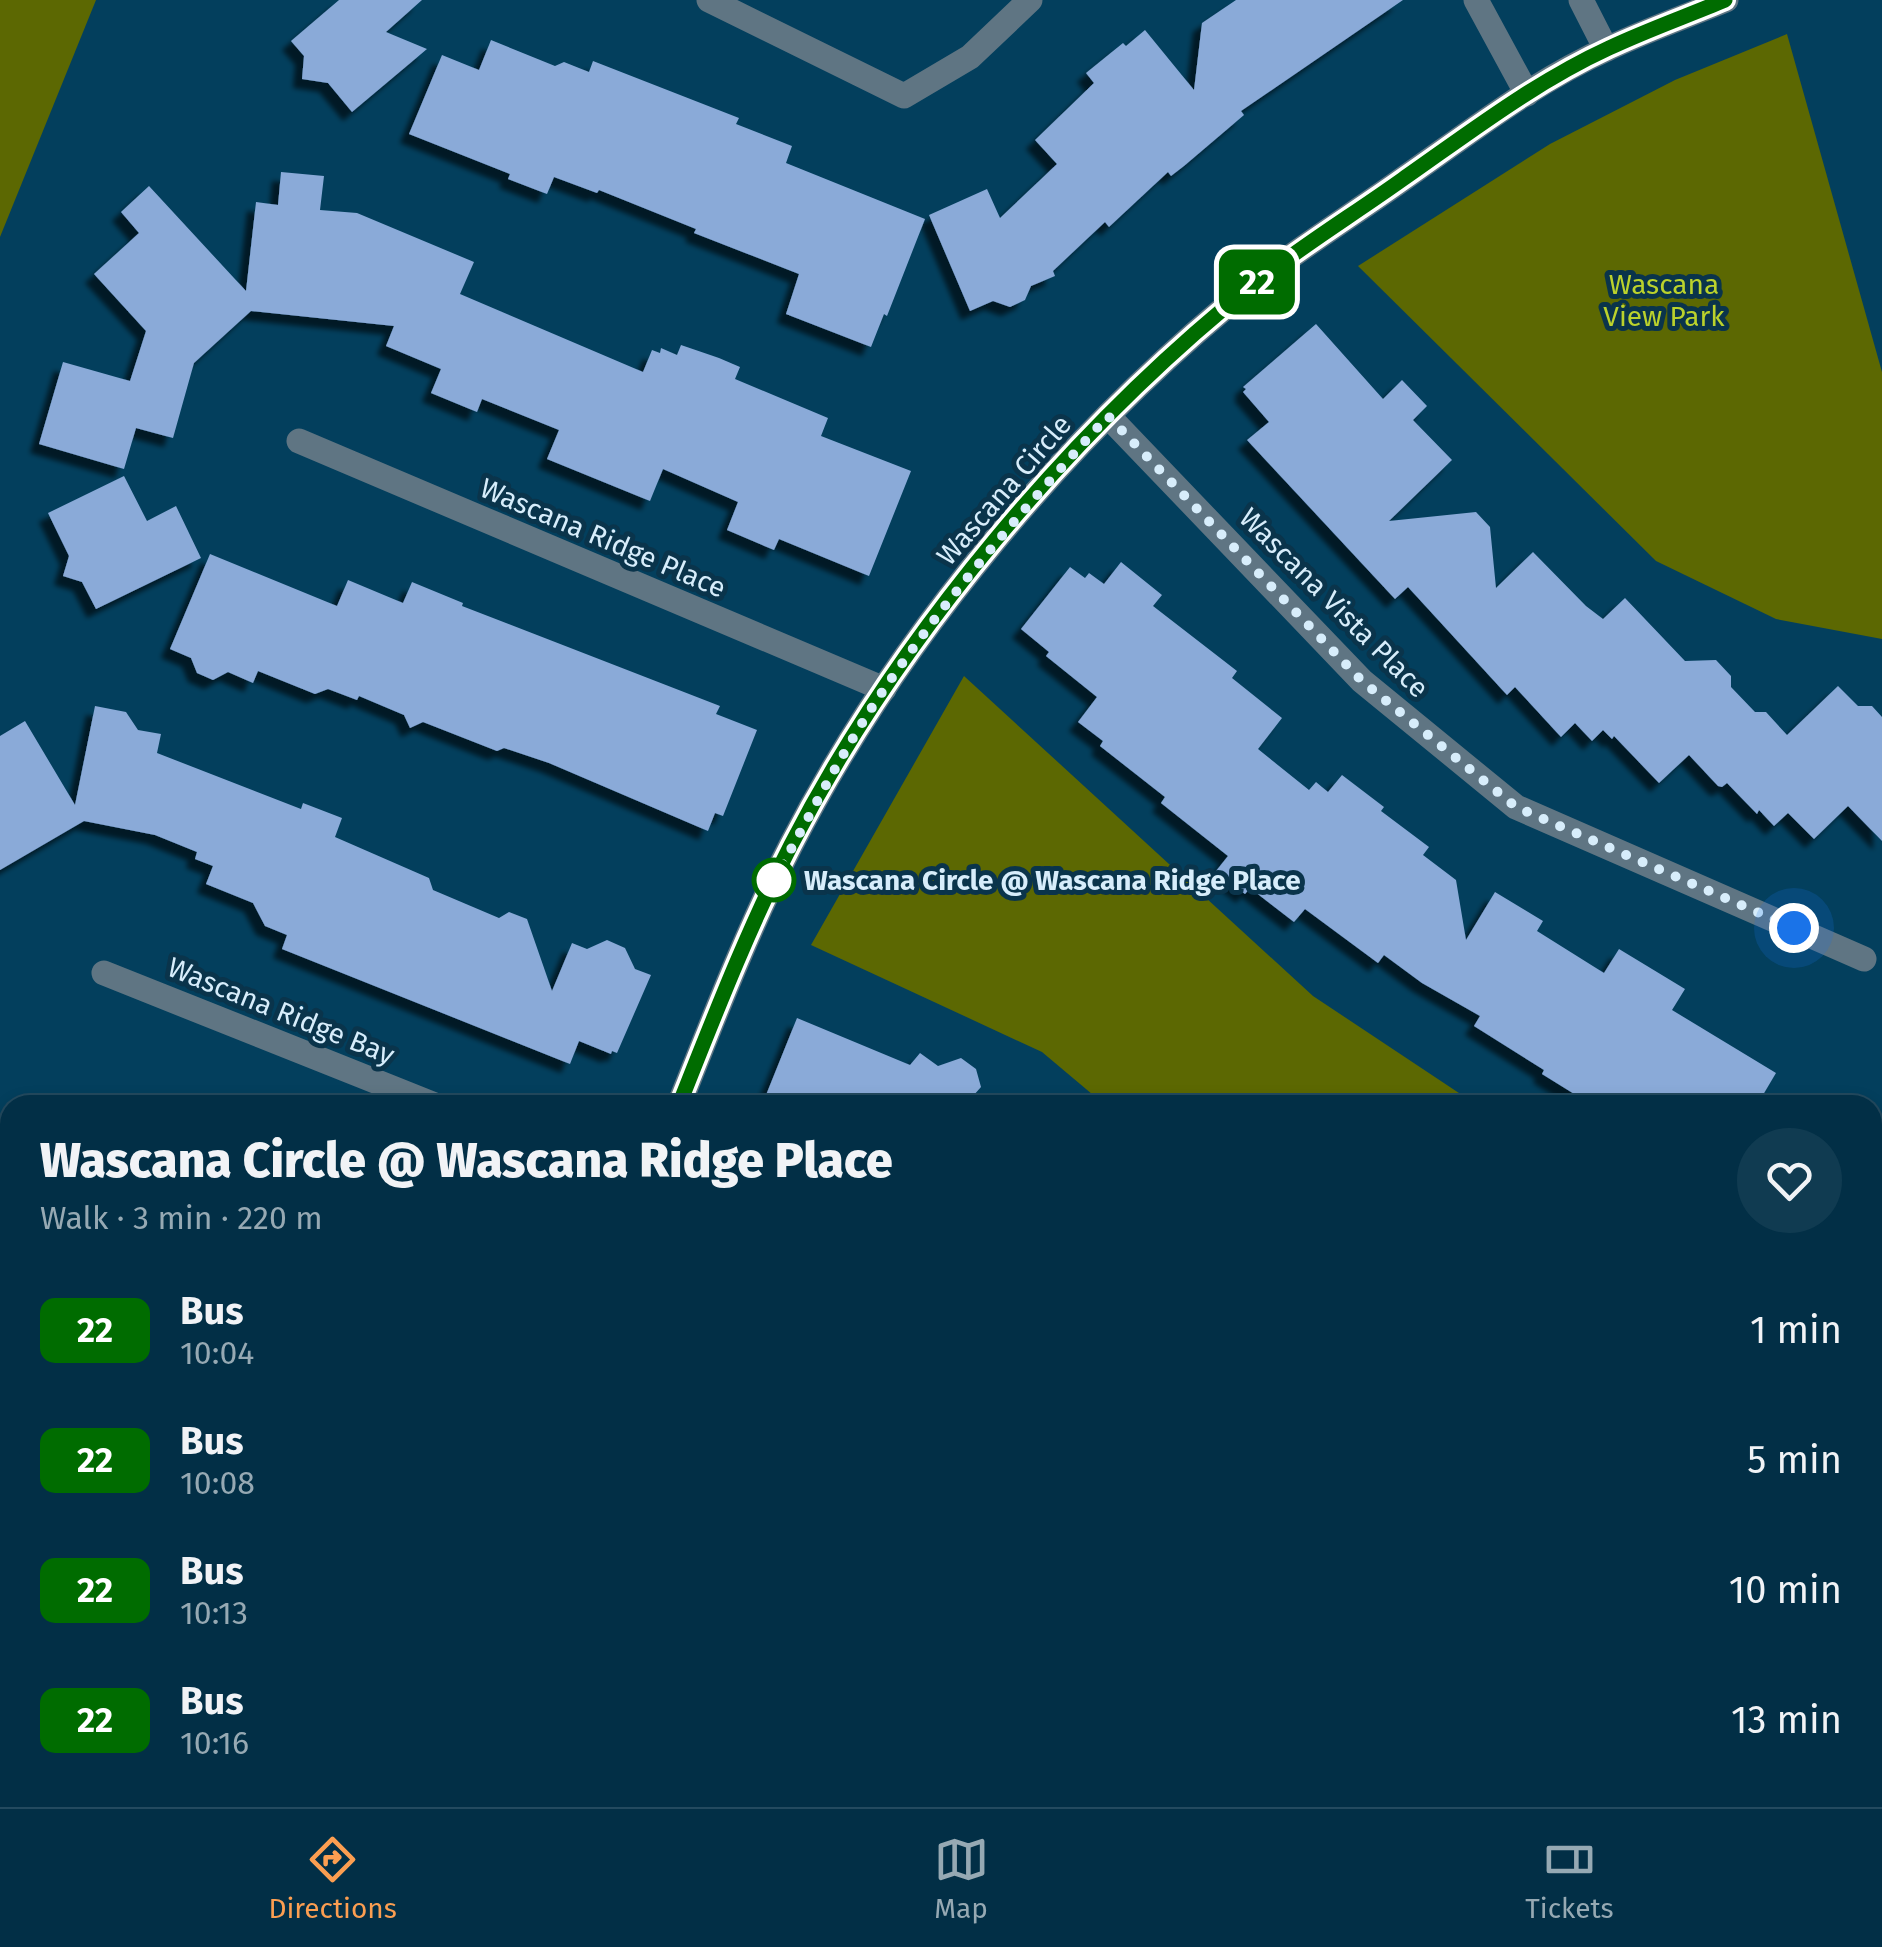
<!DOCTYPE html>
<html lang="en">
<head>
<meta charset="utf-8">
<style>
	:root { --surface:#022f46; --page:#103b51; --text:#f1f3f6; --muted:#96a9b3; --line:#234a5f; --accent:#fb9e51 }
	body { margin:0; font-family:"Fira Sans",sans-serif; background:var(--page); color:var(--text); height:100vh; display:flex; flex-direction:column; font-size:38px; white-space:nowrap }
	* { box-sizing:border-box; margin:0 }
	p { font-size:32px; color:var(--muted) }
	.icon { flex:none; width:55px; height:55px; fill:none; stroke:currentColor; stroke-width:2; stroke-linecap:round; stroke-linejoin:round }
	.map { position:relative; flex:1; overflow:hidden }
	.panel { position:absolute; left:0px; top:1095px; width:1882px; height:712px; display:flex; flex-direction:column; background:var(--surface); border-radius:30px 30px 0 0; box-shadow:0 5px 15px #0003,0 0 0 2px var(--line) }
	.panel>* { flex:none }
	.badge { padding:0 20px; border-radius:15px; font-size:35px; line-height:65px }
	.you { position:absolute; width:50px; height:50px; margin:-25px; border:8px solid #fff; border-radius:50%; background:#1a73e8; box-shadow:0 0 0 15px #1a73e833 }
	.map>.badge { position:absolute; translate:-50% -50%; box-shadow:0 0 0 5px #fff }
	.round { display:grid; place-items:center; flex:none; width:105px; height:105px; border-radius:52px; background:var(--page) }
	.summary { display:flex; align-items:center; justify-content:space-between; height:170px; padding:0 40px }
	h1 { font-size:48px; font-weight:800; line-height:75px }
	ul { padding:0; list-style:none }
	li { display:flex; align-items:center; gap:30px; height:130px; padding:0 40px }
	li div { flex:1 }
	li b { display:block; font-size:38px }
	li em { font-style:normal }
	li .badge { min-width:110px; font-weight:700; text-align:center }
	.tabs { display:flex; justify-content:space-around; align-items:center; height:140px; border-top:2px solid var(--line); background:var(--surface); font-size:28px; color:var(--muted) }
	.tabs a { display:grid; justify-items:center; gap:5px }
	.tabs .selected { color:var(--accent) }
	.map>svg:first-child { display:block }
	.green { fill:#5c6802 }
	.lines { fill:none; stroke-linecap:round; stroke-linejoin:round }
	.stream { stroke:#378f7e; stroke-width:12 }
	.building { fill:#8aaad8; filter:url(#shadow) }
	.minor { stroke:#5f7583; stroke-width:25 }
	.line-casing { stroke:#fff; stroke-width:22 }
	.line { stroke:#006c00; stroke-width:15 }
	.walk { stroke:#d7edfb; stroke-width:10; stroke-dasharray:0 18 }
	.stop-dot { fill:#fff; stroke:#006c00; stroke-width:5 }
	.labels { text-anchor:middle; dominant-baseline:central; stroke-width:10; stroke-linejoin:round; paint-order:stroke }
	.park-label { font-size:28px; fill:#bbd22c; stroke:#0a344b }
	.street-label { font-size:28px; fill:#d7edfb; stroke:#0a344b }
	.stop-label { font-size:28px; font-weight:bold; fill:#d7edfb; stroke:#0a344b; text-anchor:start }
</style>
</head>
<body>
<div class="map">
<svg width="1882" height="1807" viewBox="0 0 1882 1807">
	<defs>
		<filter id="shadow"><feDropShadow dx="-9" dy="9" stdDeviation="2.5" flood-color="#0009"/></filter>
	</defs>
	<rect width="100%" height="100%" fill="#033f5d"/>
	<g class="green">
		<path d="M 0,0 L 96,0 L 0,237 Z"/>
		<path d="M 1787,34 L 1882,372 L 1882,639 L 1776,619 L 1656,561 L 1358,266 L 1550,144 L 1675,80 Z"/>
		<path d="M 964,676 L 1313,996 L 1477,1105 L 1105,1105 L 1042,1052 L 811,945 Z"/>
		<path d="M 1873,1334 L 1882,1335 L 1882,1807 L 1847,1807 L 1849,1798 L 1872,1798 Z"/>
		<path d="M 444,1798 L 1142,1798 L 1158,1807 L 440,1807 Z"/>
	</g>
	<g class="lines">
		<path class="stream" d="M 1872,1450 L 1882,1453"/>
	</g>
	<g class="building">
		<path d="M 339,0 L 422,0 L 386,32 L 427,49 L 352,112 L 328,83 L 302,79 L 304,56 L 291,41 Z"/>
		<path d="M 1236,0 L 1403,0 L 1241,111 L 1244,115 L 1184,166 L 1171,176 L 1168,172 L 1109,227 L 1105,222 L 1053,271 L 1055,276 L 1031,286 L 1025,300 L 1010,307 L 993,301 L 970,311 L 929,215 L 987,189 L 1000,218 L 1057,164 L 1035,140 L 1094,83 L 1086,73 L 1123,43 L 1126,46 L 1145,30 L 1194,90 L 1202,23 Z"/>
		<path d="M 491,40 L 555,66 L 564,62 L 589,72 L 593,61 L 739,118 L 736,124 L 792,146 L 786,163 L 925,219 L 887,316 L 884,314 L 871,347 L 786,314 L 799,274 L 694,233 L 696,229 L 599,190 L 597,193 L 554,177 L 547,194 L 508,179 L 510,174 L 409,134 L 442,55 L 479,70 Z"/>
		<path d="M 281,172 L 324,176 L 320,210 L 357,213 L 474,262 L 460,294 L 643,372 L 652,350 L 660,353 L 661,348 L 677,355 L 681,345 L 719,358 L 740,367 L 735,379 L 828,418 L 821,436 L 911,471 L 869,576 L 779,539 L 774,550 L 727,530 L 738,502 L 663,469 L 650,501 L 547,459 L 559,430 L 482,399 L 477,412 L 431,393 L 441,369 L 386,346 L 394,326 L 251,311 L 194,363 L 173,438 L 136,428 L 124,469 L 39,444 L 63,362 L 130,381 L 146,331 L 94,274 L 139,233 L 121,212 L 149,186 L 246,291 L 256,202 L 278,205 Z"/>
		<path d="M 1316,324 L 1383,399 L 1402,380 L 1427,406 L 1413,420 L 1452,460 L 1389,521 L 1476,512 L 1490,527 L 1496,588 L 1533,552 L 1586,606 L 1603,619 L 1625,598 L 1685,661 L 1716,660 L 1731,676 L 1731,687 L 1755,712 L 1766,712 L 1787,735 L 1838,686 L 1858,706 L 1872,706 L 1882,717 L 1882,841 L 1848,806 L 1814,839 L 1788,813 L 1774,826 L 1759,810 L 1757,814 L 1727,783 L 1722,787 L 1718,786 L 1689,755 L 1659,783 L 1614,736 L 1612,739 L 1603,730 L 1592,741 L 1575,723 L 1561,737 L 1515,687 L 1507,695 L 1408,587 L 1395,599 L 1247,440 L 1269,422 L 1243,392 L 1246,389 L 1243,387 Z"/>
		<path d="M 124,476 L 147,521 L 176,506 L 201,558 L 96,609 L 82,582 L 63,576 L 69,556 L 48,513 Z"/>
		<path d="M 210,554 L 337,606 L 348,580 L 403,603 L 412,582 L 463,603 L 462,606 L 720,706 L 716,714 L 757,730 L 723,816 L 715,813 L 708,831 L 549,763 L 504,748 L 497,751 L 423,722 L 410,728 L 404,715 L 359,696 L 357,700 L 328,689 L 315,694 L 258,671 L 253,683 L 228,672 L 213,680 L 197,673 L 191,658 L 170,649 Z"/>
		<path d="M 1121,562 L 1162,595 L 1153,606 L 1237,671 L 1232,678 L 1282,718 L 1258,749 L 1309,790 L 1316,782 L 1328,792 L 1342,775 L 1384,807 L 1381,811 L 1429,847 L 1423,855 L 1456,880 L 1466,940 L 1495,892 L 1543,921 L 1537,931 L 1604,973 L 1619,949 L 1685,989 L 1672,1010 L 1776,1073 L 1757,1105 L 1592,1105 L 1542,1074 L 1544,1070 L 1474,1026 L 1480,1016 L 1422,983 L 1384,955 L 1378,963 L 1305,909 L 1294,922 L 1250,888 L 1245,894 L 1216,871 L 1228,856 L 1161,803 L 1165,797 L 1100,746 L 1103,741 L 1078,722 L 1097,697 L 1046,656 L 1049,652 L 1021,629 L 1070,567 L 1085,578 L 1089,573 L 1104,584 Z"/>
		<path d="M 95,706 L 126,712 L 138,730 L 161,734 L 157,753 L 301,809 L 303,803 L 342,818 L 335,837 L 429,878 L 433,890 L 499,918 L 509,912 L 527,919 L 552,991 L 572,943 L 587,949 L 607,940 L 625,948 L 635,969 L 651,975 L 617,1053 L 612,1051 L 611,1054 L 579,1041 L 570,1064 L 282,949 L 287,935 L 265,926 L 253,903 L 206,884 L 213,866 L 195,859 L 197,852 L 155,835 L 84,821 L 0,870 L 0,736 L 25,721 L 75,805 Z"/>
		<path d="M 797,1018 L 910,1065 L 920,1053 L 938,1066 L 961,1058 L 976,1069 L 981,1087 L 965,1105 L 762,1105 Z"/>
	</g>
	<g class="lines">
		<g class="minor">
			<path d="M 709,0 L 904,96 L 970,57 L 1030,0"/>
			<path d="M 1476,0 L 1527,94"/>
			<path d="M 1581,0 L 1606,49"/>
			<path d="M 1108,416 L 1362,681 L 1516,807 L 1864,959"/>
			<path d="M 299,441 L 884,689"/>
			<path d="M 104,973 L 435,1105"/>
			<path d="M 679,1105 C 714,1017 748,929 791,845 C 898,637 1072,429 1255,283 C 1302,246 1354,214 1403,179 C 1469,133 1535,81 1609,48 C 1647,30 1687,16 1726,0"/>
			<path d="M 0,1521 L 10,1525"/>
			<path d="M 398,1807 L 402,1798"/>
		</g>
	</g>
	<g class="lines">
		<defs>
			<path id="line" d="M 679,1105 C 714,1017 748,929 791,845 C 898,637 1072,429 1255,283 C 1302,246 1354,214 1403,179 C 1469,133 1535,82 1609,48 C 1647,30 1687,16 1725,0"/>
		</defs>
		<use href="#line" class="line-casing"/>
		<use href="#line" class="line"/>
		<path class="walk" d="M 774,880 C 810,816 843,749 885,688 C 951,591 1029,503 1108,416 L 1362,681 L 1516,807 L 1794,928"/>
	</g>
	<circle class="stop-dot" cx="774" cy="880" r="20"/>
	<g class="labels">
		<g class="park-label">
			<text x="1664" y="284">Wascana<tspan x="1664" dy="32">View Park</tspan></text>
		</g>
		<g class="street-label">
			<text transform="translate(1004 490) rotate(-49)">Wascana Circle</text>
			<text transform="translate(603 538) rotate(23)">Wascana Ridge Place</text>
			<text transform="translate(1334 603) rotate(45)">Wascana Vista Place</text>
			<text transform="translate(281 1011) rotate(22)">Wascana Ridge Bay</text>
		</g>
		<g class="stop-label">
			<text x="804" y="880">Wascana Circle @ Wascana Ridge Place</text>
		</g>
	</g>
</svg>
<div class="you" style="left:1794px;top:928px"></div>
<b class="badge" style="left:1257px;top:282px;background:#006c00;color:#fff">22</b>
<section class="panel">
<div class="summary"><div><h1>Wascana Circle @ Wascana Ridge Place</h1><p>Walk · 3 min · 220 m</p></div><a class="round"><svg class="icon" aria-label="heart" viewBox="0 0 24 24"><path d="M12 20l-8-8c-3-5 5-10 8-4 3-6 11-1 8 4z"/></svg></a></div>
<ul>
<li><span class="badge" style="background:#006c00;color:#fff">22</span><div><b>Bus</b><p>10:04</p></div><em>1 min</em></li>
<li><span class="badge" style="background:#006c00;color:#fff">22</span><div><b>Bus</b><p>10:08</p></div><em>5 min</em></li>
<li><span class="badge" style="background:#006c00;color:#fff">22</span><div><b>Bus</b><p>10:13</p></div><em>10 min</em></li>
<li><span class="badge" style="background:#006c00;color:#fff">22</span><div><b>Bus</b><p>10:16</p></div><em>13 min</em></li>
</ul>
</section>
</div>
<nav class="tabs">
<a class="selected"><svg class="icon" aria-label="directions" viewBox="0 0 24 24"><path d="M12 3l9 9-9 9-9-9zM9 14v-3h6M13 9l2 2-2 2"/></svg>Directions</a>
<a><svg class="icon" aria-label="map" viewBox="0 0 24 24"><path d="M3 6l6-2 6 2 6-2v14l-6 2-6-2-6 2zM9 4v14M15 6v14"/></svg>Map</a>
<a><svg class="icon" aria-label="tickets" viewBox="0 0 24 24"><path d="M3 7h18v10H3zM15 7v10"/></svg>Tickets</a>
</nav>
</body>
</html>
